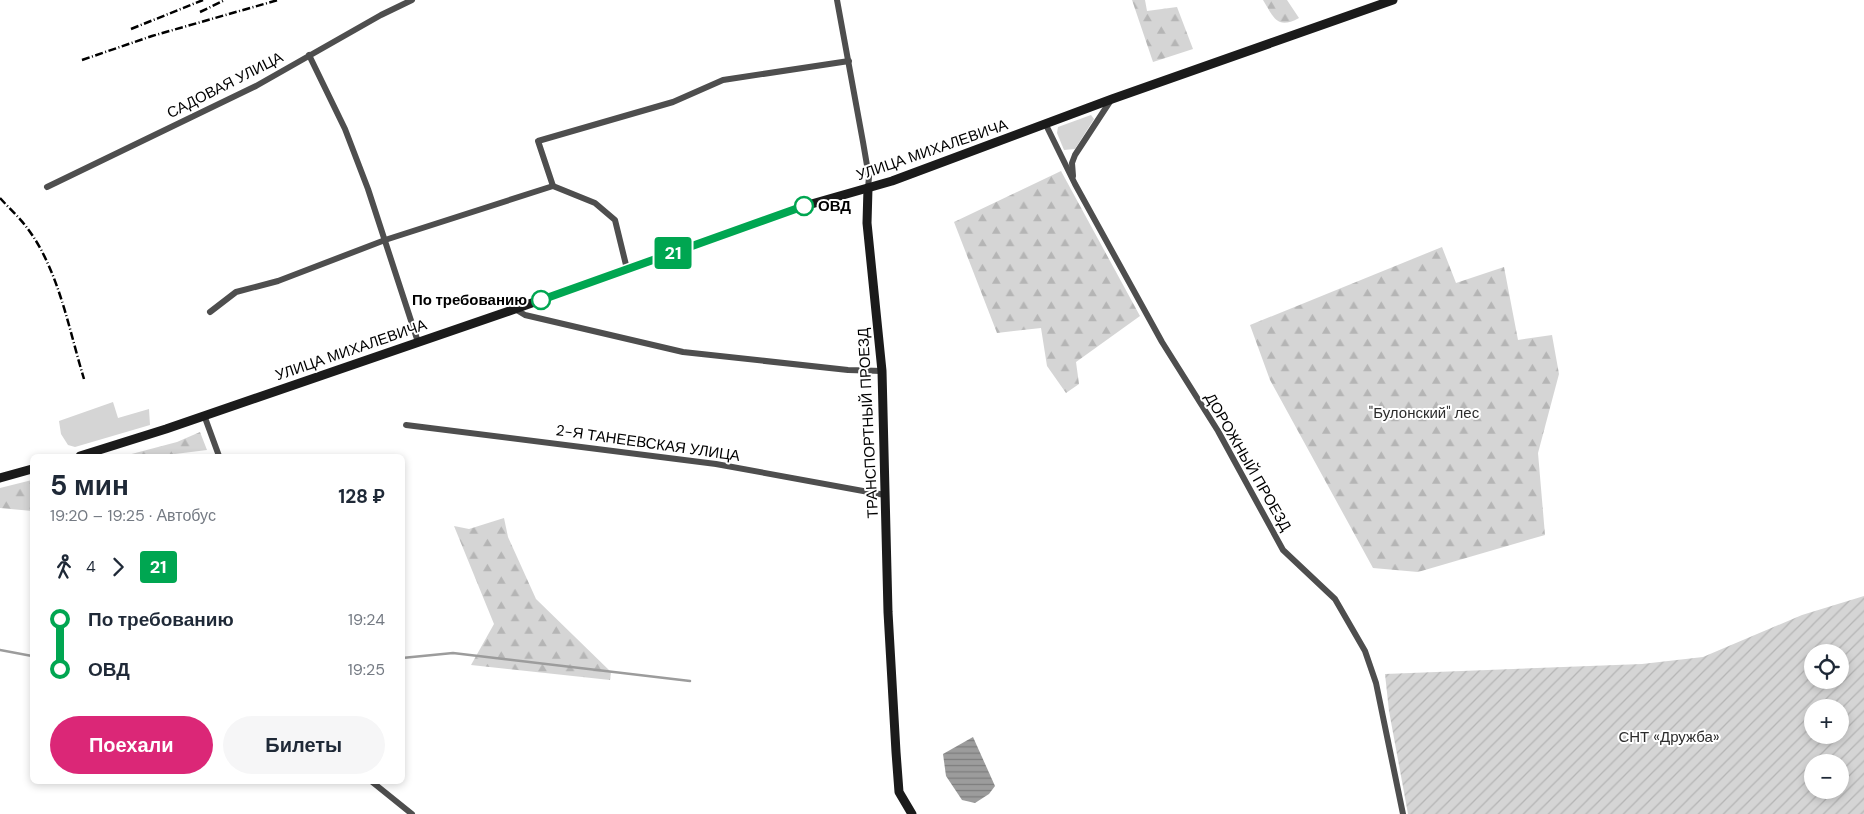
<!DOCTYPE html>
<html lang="ru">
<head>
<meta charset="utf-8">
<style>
	:root { --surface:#fff; --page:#f6f6f7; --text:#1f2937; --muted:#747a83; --accent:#db2777 }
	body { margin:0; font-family:"DM Sans",sans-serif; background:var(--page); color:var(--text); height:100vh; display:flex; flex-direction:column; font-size:19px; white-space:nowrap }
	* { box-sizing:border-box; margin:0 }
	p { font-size:16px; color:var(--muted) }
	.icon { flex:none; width:28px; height:28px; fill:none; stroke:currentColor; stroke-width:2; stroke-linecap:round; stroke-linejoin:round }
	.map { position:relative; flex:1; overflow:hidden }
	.panel { position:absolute; left:30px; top:454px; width:375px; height:330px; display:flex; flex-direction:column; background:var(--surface); border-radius:8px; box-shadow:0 2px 8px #0003 }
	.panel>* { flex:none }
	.badge { padding:0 10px; border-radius:4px; font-size:18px; line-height:32px }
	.tools { position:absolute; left:1804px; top:644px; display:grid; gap:10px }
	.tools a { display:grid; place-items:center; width:45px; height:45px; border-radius:50%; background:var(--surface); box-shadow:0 2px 8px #0003; font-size:25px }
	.map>.badge { position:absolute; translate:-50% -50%; box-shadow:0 0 0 2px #fff }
	.legs { display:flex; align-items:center; gap:8px; height:55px; padding:0 20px; font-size:16px }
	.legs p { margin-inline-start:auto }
	.overview { display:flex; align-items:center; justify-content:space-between; height:85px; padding:0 20px }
	h1 { font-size:28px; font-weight:700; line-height:38px }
	.cta { display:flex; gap:10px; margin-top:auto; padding:10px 20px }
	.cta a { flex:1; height:58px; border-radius:30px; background:var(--accent); color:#fff; font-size:20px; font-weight:700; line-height:58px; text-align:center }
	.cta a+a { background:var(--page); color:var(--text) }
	ul { padding:0 20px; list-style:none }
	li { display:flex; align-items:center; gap:18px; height:50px; font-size:19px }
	li i { display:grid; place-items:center; width:8px; height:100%; margin:0 6px; background:currentColor }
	li i::after { content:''; width:12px; height:12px; margin:-6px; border:4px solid; border-radius:50%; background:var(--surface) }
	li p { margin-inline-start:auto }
	li:first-child i { background:linear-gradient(#0000 50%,currentColor 0) }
	li:last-child i { background:linear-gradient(currentColor 50%,#0000 0) }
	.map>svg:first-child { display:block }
	.grass { fill:#d5d5d5 }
	.forest { fill:url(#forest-firs) }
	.garden { fill:url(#garden-furrows); fill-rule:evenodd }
	.water { fill:url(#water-rules) }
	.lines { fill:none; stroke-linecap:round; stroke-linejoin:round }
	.stream { stroke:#9c9c9c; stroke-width:2.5 }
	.street { stroke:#4e4e4e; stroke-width:6 }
	.secondary { stroke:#1b1b1b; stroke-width:9 }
	.rail { stroke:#000; stroke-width:2.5; stroke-dasharray:8 2.5 1 2.5; stroke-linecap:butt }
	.line-1-casing { stroke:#fff; stroke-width:11 }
	.line-1 { stroke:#00a651; stroke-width:8 }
	.stop-1-dot { fill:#fff; stroke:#00a651; stroke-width:2.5 }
	.labels { text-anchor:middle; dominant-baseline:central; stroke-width:4; stroke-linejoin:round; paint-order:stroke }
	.street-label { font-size:15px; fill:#000; stroke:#fff }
	.stop-label { font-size:15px; font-weight:bold; fill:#000; stroke:#fff; text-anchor:start }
	.park-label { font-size:15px; fill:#2c2c2c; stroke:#fff }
</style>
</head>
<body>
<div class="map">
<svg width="1864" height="814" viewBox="0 0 1864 814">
	<defs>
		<pattern id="forest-firs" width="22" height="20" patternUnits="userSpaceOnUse" patternTransform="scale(1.25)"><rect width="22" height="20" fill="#d5d5d5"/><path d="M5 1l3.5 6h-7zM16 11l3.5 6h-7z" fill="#b5b5b5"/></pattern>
		<pattern id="garden-furrows" width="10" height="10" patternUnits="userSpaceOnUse" patternTransform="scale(1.25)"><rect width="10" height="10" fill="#d5d5d5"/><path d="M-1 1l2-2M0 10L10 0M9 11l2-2" fill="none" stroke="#b5b5b5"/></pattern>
		<pattern id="water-rules" width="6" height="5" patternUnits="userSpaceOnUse" patternTransform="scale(1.25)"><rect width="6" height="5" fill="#9c9c9c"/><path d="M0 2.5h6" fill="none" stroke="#7d7d7d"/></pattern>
	</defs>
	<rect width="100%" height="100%" fill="#fff"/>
	<g class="grass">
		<path d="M 1091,115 L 1094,119 L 1075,149 L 1064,150 L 1057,133 L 1058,127 Z"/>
		<path d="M 113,402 L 118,418 L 149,409 L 150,425 L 75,447 L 68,445 L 61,434 L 59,421 Z"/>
	</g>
	<g class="forest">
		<path d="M 1132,0 L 1145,0 L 1147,11 L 1177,7 L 1193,49 L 1153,62 Z"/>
		<path d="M 1263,0 L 1287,0 L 1299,18 C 1277,30 1274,18 1263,0 Z"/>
		<path d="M 1061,171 L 1140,316 L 1076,362 L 1079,384 L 1066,393 L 1047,366 L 1041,328 L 997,333 L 954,222 Z"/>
		<path d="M 1442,247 L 1456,283 L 1504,267 L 1518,340 L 1552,335 L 1559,374 L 1538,453 L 1545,535 L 1418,572 L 1373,568 L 1270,380 L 1250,325 Z"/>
		<path d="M 200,432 L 207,450 L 159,456 L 124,456 L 177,442 Z"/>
		<path d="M 32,480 L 32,511 L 0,508 L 0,488 Z"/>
		<path d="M 504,518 L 508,537 L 536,599 L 611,672 L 610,680 L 471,665 L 494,624 L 454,526 L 469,529 Z"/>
	</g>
	<path class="garden" d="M 1864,596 L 1864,814 L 1408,814 L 1389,711 L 1385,674 L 1642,664 L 1703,657 L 1802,615 ZM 1812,652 L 1840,652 L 1840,680 L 1812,680 ZM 1812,708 L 1840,708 L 1840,735 L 1812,735 ZM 1812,762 L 1840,762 L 1840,790 L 1812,790 Z"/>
	<path class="water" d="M 973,737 L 995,786 L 989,794 L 975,803 L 962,800 L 946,776 L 943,754 Z"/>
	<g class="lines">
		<g class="stream">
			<path d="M 0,650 L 32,656"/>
			<path d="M 402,658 L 453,653 L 690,681"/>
		</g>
		<g class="street">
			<path d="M 837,0 L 863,142 L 869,177 L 868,188"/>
			<path d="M 309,55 L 345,129 L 368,189 L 418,342"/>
			<path d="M 1046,125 L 1075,184 L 1162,342 L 1218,431 L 1283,550 L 1335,599 L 1365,651 L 1376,683 L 1403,814"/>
			<path d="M 1073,176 L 1072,163 L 1075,155 L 1111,100"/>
			<path d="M 553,186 L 538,141 L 673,102 L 723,80 L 849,61"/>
			<path d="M 47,187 L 256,86 L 381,15 L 412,0"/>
			<path d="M 515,309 L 525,315 L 683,352 L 848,370 L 882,371"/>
			<path d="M 210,312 L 236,292 L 278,281 L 385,240 L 553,186 L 595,203 L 615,220 L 627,269"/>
			<path d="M 204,415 L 219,456"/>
			<path d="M 406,425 L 716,464 L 885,495"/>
			<path d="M 371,781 L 412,814"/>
		</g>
		<g class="secondary">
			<path d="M 868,188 L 867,223 L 882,371 L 888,612 L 896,752 L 899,792 L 912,814"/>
			<path d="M 80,456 L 166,429 L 515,309 L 801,207 L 892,181 L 1112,99 L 1393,0"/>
			<path d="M 0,478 L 32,469"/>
		</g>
		<g class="rail">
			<path d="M 200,12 L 225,0"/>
			<path d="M 131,29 L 203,0"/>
			<path d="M 82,60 L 152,36 L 278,0"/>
			<path d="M 0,198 C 9,208 20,218 28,229 C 59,271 69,330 84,379"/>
		</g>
	</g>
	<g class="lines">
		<defs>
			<path id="line-1" d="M 541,300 L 804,206"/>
		</defs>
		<use href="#line-1" class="line-1-casing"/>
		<use href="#line-1" class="line-1"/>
	</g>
	<g class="stop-1-dot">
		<circle cx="804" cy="206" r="9"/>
		<circle cx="541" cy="300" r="9"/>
	</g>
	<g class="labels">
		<g class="street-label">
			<text transform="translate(225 85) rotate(-27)">САДОВАЯ УЛИЦА</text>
			<text transform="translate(932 150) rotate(-19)">УЛИЦА МИХАЛЕВИЧА</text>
			<text transform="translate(351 350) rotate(-19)">УЛИЦА МИХАЛЕВИЧА</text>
			<text transform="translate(868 423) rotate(-93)">ТРАНСПОРТНЫЙ ПРОЕЗД</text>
			<text transform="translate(648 443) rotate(8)">2-Я ТАНЕЕВСКАЯ УЛИЦА</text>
			<text transform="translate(1248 462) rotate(60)">ДОРОЖНЫЙ ПРОЕЗД</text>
		</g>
		<g class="stop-label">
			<text x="818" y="206">ОВД</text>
			<text x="527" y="300" text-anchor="end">По требованию</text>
		</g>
		<g class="park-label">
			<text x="1424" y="413">"Булонский" лес</text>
			<text x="1669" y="737">СНТ «Дружба»</text>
		</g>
	</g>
</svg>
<div class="tools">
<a><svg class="icon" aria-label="locate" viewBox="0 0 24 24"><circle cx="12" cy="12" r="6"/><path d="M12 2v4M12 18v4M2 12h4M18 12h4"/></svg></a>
<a>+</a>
<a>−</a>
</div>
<b class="badge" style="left:673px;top:253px;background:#00a651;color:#fff">21</b>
<section class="panel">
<div class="overview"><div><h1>5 мин</h1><p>19:20 – 19:25 · Автобус</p></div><b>128 ₽</b></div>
<div class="legs"><svg class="icon" aria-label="walk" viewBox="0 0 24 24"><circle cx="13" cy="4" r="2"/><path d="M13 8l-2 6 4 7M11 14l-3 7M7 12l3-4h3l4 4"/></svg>4<svg class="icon" aria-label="forward" viewBox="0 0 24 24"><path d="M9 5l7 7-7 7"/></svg><b class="badge" style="background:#00a651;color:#fff">21</b></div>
<ul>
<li><i style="color:#00a651"></i><b>По требованию</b><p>19:24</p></li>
<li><i style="color:#00a651"></i><b>ОВД</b><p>19:25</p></li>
</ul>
<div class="cta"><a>Поехали</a><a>Билеты</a></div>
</section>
</div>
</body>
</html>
